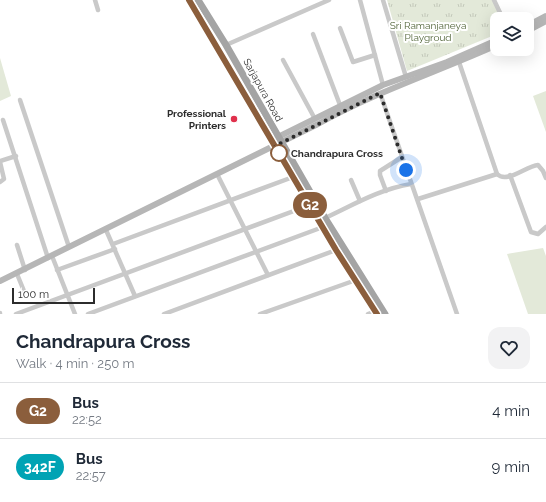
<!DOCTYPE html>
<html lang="en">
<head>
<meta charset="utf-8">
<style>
	:root { --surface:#fff; --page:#f2f2f3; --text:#1f2937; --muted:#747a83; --line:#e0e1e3 }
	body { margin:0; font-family:Raleway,sans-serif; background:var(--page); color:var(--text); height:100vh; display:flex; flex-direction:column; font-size:15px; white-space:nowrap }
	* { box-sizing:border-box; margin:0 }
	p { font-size:13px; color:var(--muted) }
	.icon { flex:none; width:22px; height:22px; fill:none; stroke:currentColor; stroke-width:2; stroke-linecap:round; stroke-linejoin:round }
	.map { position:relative; height:314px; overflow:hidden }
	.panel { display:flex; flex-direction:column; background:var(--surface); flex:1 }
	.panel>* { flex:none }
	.badge { padding:0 8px; border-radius:13px; font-size:14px; line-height:26px }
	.tools { position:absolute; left:490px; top:12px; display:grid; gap:8px }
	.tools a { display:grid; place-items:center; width:44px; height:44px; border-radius:8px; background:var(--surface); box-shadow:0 4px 16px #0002; font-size:20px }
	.scale { position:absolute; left:12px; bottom:10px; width:83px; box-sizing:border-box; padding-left:4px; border:2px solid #2c2c2c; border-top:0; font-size:11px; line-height:14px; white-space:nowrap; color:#2c2c2c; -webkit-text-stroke:3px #fff; paint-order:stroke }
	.you { position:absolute; width:20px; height:20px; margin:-10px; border:3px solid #fff; border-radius:50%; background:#1a73e8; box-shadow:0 0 0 6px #1a73e833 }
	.map>.badge { position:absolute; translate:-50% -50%; box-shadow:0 0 0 2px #fff }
	.round { display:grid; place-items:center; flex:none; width:42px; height:42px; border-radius:12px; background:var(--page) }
	.head { display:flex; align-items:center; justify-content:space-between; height:68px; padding:0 16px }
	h1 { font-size:19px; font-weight:700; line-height:30px }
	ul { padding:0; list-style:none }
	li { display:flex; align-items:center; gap:12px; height:56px; padding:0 16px; border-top:1px solid var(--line) }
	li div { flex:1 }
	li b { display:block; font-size:15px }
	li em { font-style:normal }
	li .badge { min-width:44px; font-weight:700; text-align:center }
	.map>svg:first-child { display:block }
	.green { fill:#e3e9d9 }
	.park { fill:url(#park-tufts) }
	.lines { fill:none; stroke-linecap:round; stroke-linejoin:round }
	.street { stroke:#c9c9c9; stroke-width:4.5 }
	.secondary { stroke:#b6b6b6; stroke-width:6 }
	.primary { stroke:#a4a4a4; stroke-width:7 }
	.line-casing { stroke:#fff; stroke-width:9 }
	.line { stroke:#8b5e3c; stroke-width:6 }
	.walk { stroke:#2c2c2c; stroke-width:4; stroke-dasharray:0 7.2 }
	.poi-dot { fill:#e0304c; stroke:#fff; stroke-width:1.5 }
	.stop-dot { fill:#fff; stroke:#8b5e3c; stroke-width:2 }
	.labels { text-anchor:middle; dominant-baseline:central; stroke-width:4; stroke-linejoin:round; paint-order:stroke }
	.park-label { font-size:10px; fill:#53663b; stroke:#fff }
	.street-label { font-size:10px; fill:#2c2c2c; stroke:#fff }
	.poi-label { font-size:10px; font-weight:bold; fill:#2c2c2c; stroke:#fff; text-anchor:end }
	.stop-label { font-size:10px; font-weight:bold; fill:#2c2c2c; stroke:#fff; text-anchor:start }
</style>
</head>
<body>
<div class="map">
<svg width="546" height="314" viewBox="0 0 546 314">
	<defs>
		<pattern id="park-tufts" width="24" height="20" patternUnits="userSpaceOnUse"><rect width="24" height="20" fill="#e3e9d9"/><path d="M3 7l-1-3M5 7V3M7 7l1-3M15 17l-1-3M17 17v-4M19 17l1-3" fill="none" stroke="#c3c8ba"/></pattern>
	</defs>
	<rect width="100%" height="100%" fill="#fff"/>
	<g class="green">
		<path d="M 0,58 L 11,96 L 0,101 Z"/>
		<path d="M 546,91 L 546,132 L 533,96 Z"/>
		<path d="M 543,248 L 546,256 L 546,314 L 528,314 L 507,254 Z"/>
	</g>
	<path class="park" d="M 387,0 L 493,0 L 501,19 L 497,19 L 497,34 L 407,71 Z"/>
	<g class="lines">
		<g class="street">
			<path d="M 95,0 L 98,10"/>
			<path d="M 360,0 L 383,85"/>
			<path d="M 383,0 L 406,77"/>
			<path d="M 494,0 L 503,19"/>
			<path d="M 340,28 L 353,62 L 375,55"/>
			<path d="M 313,34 L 340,105"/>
			<path d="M 226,45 L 329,0"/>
			<path d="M 283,60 L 315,119"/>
			<path d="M 459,62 L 497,174 C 507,184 526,166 538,165 L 543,171 L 546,178"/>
			<path d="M 380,93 L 457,314"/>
			<path d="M 20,100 L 69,247"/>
			<path d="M 3,120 L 48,258"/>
			<path d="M 0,161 L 16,156"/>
			<path d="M 0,162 L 4,179 L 0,182"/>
			<path d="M 217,174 L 268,275"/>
			<path d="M 510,175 L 531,232 L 538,234 L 546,227"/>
			<path d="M 351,180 L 360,201"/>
			<path d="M 386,191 L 380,175 L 380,171 L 402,157"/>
			<path d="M 418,199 L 497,174"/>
			<path d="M 325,218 C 353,205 380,189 411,184"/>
			<path d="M 106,230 L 135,296"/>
			<path d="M 113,244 L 293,177"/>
			<path d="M 17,245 L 25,270"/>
			<path d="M 52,256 L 75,314"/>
			<path d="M 57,270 L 115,249"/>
			<path d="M 17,274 L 24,291"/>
			<path d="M 0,313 L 0,314"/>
			<path d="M 16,314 L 310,205"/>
			<path d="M 88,314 L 323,227"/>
			<path d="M 164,314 L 336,250"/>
			<path d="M 260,314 L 356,280"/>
			<path d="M 368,314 L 376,311"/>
		</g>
		<g class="secondary">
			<path d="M 527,26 L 546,16"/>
			<path d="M 527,31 L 546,21"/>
			<path d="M 276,138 L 383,85 L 447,62 L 497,40"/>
			<path d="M 0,281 L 318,124 C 375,92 437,72 497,45"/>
		</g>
		<g class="primary">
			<path d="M 189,0 L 336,250 L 377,314"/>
			<path d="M 198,0 L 226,45 L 325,218 L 385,314"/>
		</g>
	</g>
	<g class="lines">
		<defs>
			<path id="line" d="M 189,0 L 336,250 L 377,314"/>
		</defs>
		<use href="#line" class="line-casing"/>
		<use href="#line" class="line"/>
		<path class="walk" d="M 279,153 L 275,146 L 380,93 L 406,170"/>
	</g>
	<circle class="poi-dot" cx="234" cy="119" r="4"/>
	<circle class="stop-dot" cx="279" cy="153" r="8"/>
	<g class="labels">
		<g class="park-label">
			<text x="428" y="25">Sri Ramanjaneya<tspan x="428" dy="12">Playgroud</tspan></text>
		</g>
		<g class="street-label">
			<text transform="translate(263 90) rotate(61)">Sarjapura Road</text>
		</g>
		<g class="poi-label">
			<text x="226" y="113">Professional<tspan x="226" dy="12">Printers</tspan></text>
		</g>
		<g class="stop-label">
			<text x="291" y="153">Chandrapura Cross</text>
		</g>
	</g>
</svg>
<div class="tools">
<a><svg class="icon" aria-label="layers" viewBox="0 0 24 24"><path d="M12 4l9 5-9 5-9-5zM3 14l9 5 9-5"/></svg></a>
</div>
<div class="scale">100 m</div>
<div class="you" style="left:406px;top:170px"></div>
<b class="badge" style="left:310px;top:205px;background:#8b5e3c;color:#fff">G2</b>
</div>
<section class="panel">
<div class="head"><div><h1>Chandrapura Cross</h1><p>Walk · 4 min · 250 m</p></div><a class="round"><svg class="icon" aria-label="heart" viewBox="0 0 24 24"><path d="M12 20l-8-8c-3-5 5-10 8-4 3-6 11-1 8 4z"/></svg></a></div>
<ul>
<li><span class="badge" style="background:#8b5e3c;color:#fff">G2</span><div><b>Bus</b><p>22:52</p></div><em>4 min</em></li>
<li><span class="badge" style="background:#00a3b4;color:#fff">342F</span><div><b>Bus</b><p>22:57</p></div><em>9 min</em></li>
</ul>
</section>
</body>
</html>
